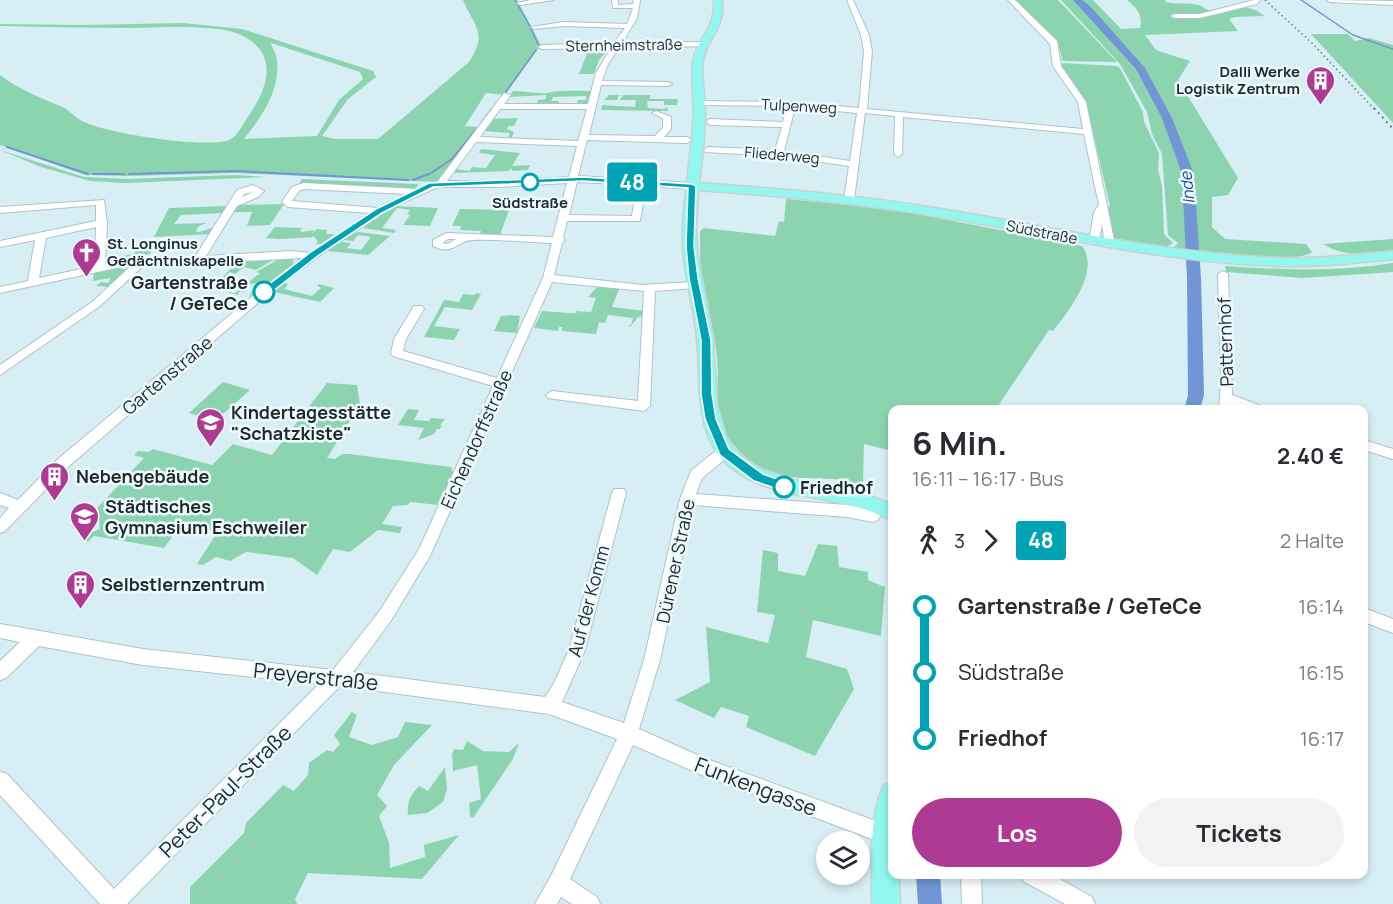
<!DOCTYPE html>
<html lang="de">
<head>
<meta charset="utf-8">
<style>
	:root { --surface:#fff; --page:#f2f2f3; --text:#2b2b33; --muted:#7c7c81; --accent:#ae3a93 }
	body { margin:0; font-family:Manrope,sans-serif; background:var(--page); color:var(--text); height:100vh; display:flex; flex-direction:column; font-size:22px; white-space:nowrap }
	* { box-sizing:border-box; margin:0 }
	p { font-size:20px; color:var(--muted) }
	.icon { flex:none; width:33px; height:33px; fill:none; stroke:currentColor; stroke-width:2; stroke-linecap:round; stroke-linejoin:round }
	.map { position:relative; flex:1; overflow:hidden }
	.panel { position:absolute; left:888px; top:405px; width:480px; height:474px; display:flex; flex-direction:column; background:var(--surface); border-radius:12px; box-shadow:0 3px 9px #0003 }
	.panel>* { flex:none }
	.badge { padding:0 12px; border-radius:4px; font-size:21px; line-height:39px }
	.tools { position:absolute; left:816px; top:831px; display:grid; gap:12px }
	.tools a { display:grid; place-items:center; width:54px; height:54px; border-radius:50%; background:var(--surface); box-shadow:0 3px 9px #0003; font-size:30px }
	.map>.badge { position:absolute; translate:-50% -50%; box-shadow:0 0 0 3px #fff }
	.legs { display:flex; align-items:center; gap:9px; height:66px; padding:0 24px; font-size:20px }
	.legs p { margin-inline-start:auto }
	.head { display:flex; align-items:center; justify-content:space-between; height:102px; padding:0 24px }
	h1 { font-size:33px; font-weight:700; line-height:45px }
	.cta { display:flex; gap:12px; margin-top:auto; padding:12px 24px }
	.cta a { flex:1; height:69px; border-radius:36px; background:var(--accent); color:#fff; font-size:24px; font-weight:700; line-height:69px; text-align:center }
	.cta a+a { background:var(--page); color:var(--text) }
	ul { padding:0 24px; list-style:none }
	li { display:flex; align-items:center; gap:21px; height:66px; font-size:22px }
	li i { display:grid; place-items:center; width:9px; height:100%; margin:0 8px; background:currentColor }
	li i::after { content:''; width:15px; height:15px; margin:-8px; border:4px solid; border-radius:50%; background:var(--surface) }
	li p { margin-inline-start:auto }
	li:first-child i { background:linear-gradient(#0000 50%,currentColor 0) }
	li:last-child i { background:linear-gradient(currentColor 50%,#0000 0) }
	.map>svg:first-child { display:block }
	.green { fill:#8cd4af; fill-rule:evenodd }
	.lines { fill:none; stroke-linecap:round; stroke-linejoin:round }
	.stream-far1 { stroke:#7295d5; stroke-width:1.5 }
	.stream { stroke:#7295d5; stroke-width:2 }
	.river { fill:#7295d5; fill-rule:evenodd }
	.minor-casing { stroke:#acc4c9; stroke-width:2 }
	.major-casing { stroke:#ced0d0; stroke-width:3 }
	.minor { fill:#fff; fill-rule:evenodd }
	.major { fill:#91f7ef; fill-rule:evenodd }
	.rail-far1 { stroke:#6b7a7d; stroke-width:1.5; stroke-dasharray:1.5 3; stroke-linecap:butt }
	.rail { stroke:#6b7a7d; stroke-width:2; stroke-dasharray:2 4; stroke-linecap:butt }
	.line-1 { fill:#00a3b4; stroke:#fff; stroke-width:1.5 }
	.stop-1-dot { fill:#fff; stroke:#00a3b4; stroke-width:3 }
	.labels { text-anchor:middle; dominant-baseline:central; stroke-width:5; stroke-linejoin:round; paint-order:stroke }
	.far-street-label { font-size:15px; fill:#1f282a; stroke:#ecfafd }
	.far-poi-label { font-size:15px; font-weight:bold; fill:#1f282a; stroke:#ecfafd; text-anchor:end }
	.far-stop-label { font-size:15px; font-weight:bold; fill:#1f282a; stroke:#ecfafd }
	.far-water-label { font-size:16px; font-style:italic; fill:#214693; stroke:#ecfafd }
	.stop-label { font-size:18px; font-weight:bold; fill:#1f282a; stroke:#ecfafd; text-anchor:end }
	.street-label { font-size:18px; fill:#1f282a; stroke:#ecfafd }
	.poi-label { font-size:18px; font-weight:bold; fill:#1f282a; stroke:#ecfafd; text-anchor:start }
	.near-street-label { font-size:21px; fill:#1f282a; stroke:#ecfafd }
</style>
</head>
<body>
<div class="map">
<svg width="1393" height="904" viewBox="0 0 1393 904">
	<rect width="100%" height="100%" fill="#d7eff4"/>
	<g class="green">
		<path d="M 463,0 L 517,0 L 541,45 L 505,95 L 486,93 L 465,126 L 480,127 L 440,180 L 436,182 L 235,173 L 128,176 L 85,175 L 0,145 L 0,75 C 18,89 39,97 60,106 C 69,109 74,117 82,121 C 108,134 198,147 226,141 C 236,139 242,126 247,118 C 269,88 281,50 236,33 C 215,25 161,27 137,28 C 91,28 46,27 0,26 L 0,24 L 83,25 L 183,23 L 242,29 L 373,71 L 376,77 L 348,99 L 322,136 L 335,139 L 378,139 L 469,62 C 488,33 475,28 463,0 ZM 271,43 L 360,72 L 363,79 L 339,100 L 317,136 L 244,139 C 261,117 280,92 277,61 C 277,55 272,48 271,43 Z"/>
		<path d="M 1016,0 L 1058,0 L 1117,62 L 1063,61 L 1058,44 Z"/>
		<path d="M 1061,0 L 1093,0 L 1121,29 L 1140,28 C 1143,15 1137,8 1127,0 L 1165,0 L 1166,2 C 1176,5 1189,2 1199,5 C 1202,6 1205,9 1208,10 C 1229,13 1247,0 1264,16 L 1235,17 L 1229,19 L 1238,31 L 1145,35 L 1156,50 L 1190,61 L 1178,80 L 1238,178 L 1228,195 L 1212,197 L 1212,227 L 1225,239 L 1306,244 L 1312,252 C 1299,265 1195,251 1172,249 L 1178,243 L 1168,235 L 1162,154 L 1152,134 L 1147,112 L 1120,64 Z"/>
		<path d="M 1311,34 L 1348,34 L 1355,41 L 1369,38 L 1393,45 L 1393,123 Z"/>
		<path d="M 588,51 L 606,52 L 599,60 L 594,74 L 579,74 Z"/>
		<path d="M 1063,63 L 1116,66 L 1120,68 L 1143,112 L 1144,122 L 1159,153 L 1158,170 L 1162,186 L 1164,234 L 1173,243 L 1164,248 L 1123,242 L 1114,238 L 1106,208 L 1110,206 L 1086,102 L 1061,66 Z"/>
		<path d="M 513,91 C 521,91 541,94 547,93 C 560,90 576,91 591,91 L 587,103 L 577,104 L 578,100 L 586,100 L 586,96 L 553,97 L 551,101 L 559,101 L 559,105 L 548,105 L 548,103 L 537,103 L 538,100 L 546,99 L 546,95 L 509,97 Z"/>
		<path d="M 609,95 L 650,95 L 650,99 L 678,99 L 677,105 L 664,105 L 664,101 L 647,101 L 648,108 L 664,109 L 667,107 L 668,111 L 601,110 L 602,105 L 635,107 L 636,100 L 620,100 L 623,95 L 618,96 L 618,100 L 604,100 Z"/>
		<path d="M 518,118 L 514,126 L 508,126 L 507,129 L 514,132 L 511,139 L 499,140 L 508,138 L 510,133 L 483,131 L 492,119 Z"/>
		<path d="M 481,149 L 520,153 L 512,166 L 530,165 L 528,170 L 512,171 L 511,168 L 508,171 L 453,173 L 455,169 L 469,171 L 472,167 L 486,168 L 495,155 L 479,153 Z"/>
		<path d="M 0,150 L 84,177 L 127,179 L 234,175 L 267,177 L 125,183 L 90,181 L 41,167 Z"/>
		<path d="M 302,179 L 417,184 L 419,185 L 412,190 L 299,184 Z"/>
		<path d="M 786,199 L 891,209 L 1082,246 C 1101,271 1068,312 1053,331 L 1049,330 L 996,409 L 892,410 L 892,451 L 864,444 L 863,486 C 832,472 797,485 765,470 C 750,463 733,448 726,433 C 712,406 720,385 717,357 C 715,332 706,310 702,286 C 700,268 700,249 700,231 L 704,228 L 775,236 L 779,221 L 784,222 Z"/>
		<path d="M 284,204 L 270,225 L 247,226 L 252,212 L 233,212 L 237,205 Z"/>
		<path d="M 227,206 L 223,213 L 181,215 L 174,224 L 207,223 L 199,226 L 196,230 L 197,232 C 204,232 208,228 215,227 L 211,234 L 154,237 L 169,208 Z"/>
		<path d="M 395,206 L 438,208 L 430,226 L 403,225 L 410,215 L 407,214 L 410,210 L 397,208 L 382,228 L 396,230 L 394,233 L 363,228 Z"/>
		<path d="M 460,209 L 509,210 L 500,235 L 480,235 L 481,231 L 460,230 L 461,226 L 452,226 Z"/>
		<path d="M 275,227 L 302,228 L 300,231 L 302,232 L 314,230 L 312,234 L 317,229 L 327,230 L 326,234 L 335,234 L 321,244 L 316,244 L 318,241 L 314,237 L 280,239 L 266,238 Z"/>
		<path d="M 356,233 L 358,232 L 390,236 L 368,255 L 328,251 L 341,242 L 351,243 L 347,248 L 361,250 L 371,237 L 358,235 L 353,241 L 343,240 Z"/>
		<path d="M 1393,239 L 1393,251 C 1367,254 1345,258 1323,244 Z"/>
		<path d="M 154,241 L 152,247 L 146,249 L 152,249 L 150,254 L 142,256 L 140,259 L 114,259 L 116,257 L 134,254 L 135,249 L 132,245 Z"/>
		<path d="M 279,259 L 293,259 L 293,264 L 249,297 L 256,283 L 250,284 L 245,292 L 239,292 L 238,295 L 224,291 L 235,293 L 260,273 L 256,272 Z"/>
		<path d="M 273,260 L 256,270 L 244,267 L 235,274 L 230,272 L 223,280 L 220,280 L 238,261 Z"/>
		<path d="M 1393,263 L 1393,272 L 1303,278 L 1226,272 L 1225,266 C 1281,270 1338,272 1393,263 Z"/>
		<path d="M 121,267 L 128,271 L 109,287 L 96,286 L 101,282 L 108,283 L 111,278 L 93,281 L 94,273 Z"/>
		<path d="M 285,283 L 288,284 L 284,289 L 312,296 L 321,288 L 317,286 L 319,284 L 334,288 L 320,302 L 274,292 Z"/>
		<path d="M 598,286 L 619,289 L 612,307 L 645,311 L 645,316 L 638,317 L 630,327 L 628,326 L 631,325 L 633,318 L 608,315 L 605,323 L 599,322 L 596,334 L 562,331 L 562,327 L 559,327 L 558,331 L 534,328 L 542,311 L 582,314 L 575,313 L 576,311 L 591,312 L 596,298 L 588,297 Z"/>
		<path d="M 476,293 L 481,294 L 472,310 L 445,307 L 434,326 L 460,329 L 454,340 L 424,337 L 444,300 L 459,302 L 463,294 L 475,295 Z"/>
		<path d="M 510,315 L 520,316 L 517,333 L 494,331 L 501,316 Z"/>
		<path d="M 223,382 L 250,390 L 215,421 L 189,413 Z"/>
		<path d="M 327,383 L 357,385 L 360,404 L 327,458 L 335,459 L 342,454 L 349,454 L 451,467 L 453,472 L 438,505 L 410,502 L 408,505 L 393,506 L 382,524 L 402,527 L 400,533 L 378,530 L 350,552 L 333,549 L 317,575 L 293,558 L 246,552 L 230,561 L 216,557 L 203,565 L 197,564 L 218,531 L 180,526 L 164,548 L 94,536 L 88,542 L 81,537 L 100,529 L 98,507 L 144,458 L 134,455 L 138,451 L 149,452 L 153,449 L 212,465 L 233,444 L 272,455 Z"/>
		<path d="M 408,409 L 419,410 L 414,420 L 429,421 L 431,418 L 445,419 L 440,425 L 442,425 L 440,429 L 437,429 L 434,434 L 418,440 L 424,428 L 398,425 Z"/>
		<path d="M 818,544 L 837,546 L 839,567 L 868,572 L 868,580 L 885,587 L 881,636 L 813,620 L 806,657 L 847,669 L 854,689 L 815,756 L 746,727 L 749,716 L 721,707 L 714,718 L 675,700 L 710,682 L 706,627 L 768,643 L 775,615 L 757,612 L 763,550 L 778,553 L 778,571 L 805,576 Z"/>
		<path d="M 352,712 L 357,715 L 349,737 L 372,745 L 398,737 L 405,722 L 432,725 L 394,765 L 377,795 L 387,806 L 379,816 L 389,843 L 390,868 L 425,857 L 424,845 L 459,835 L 422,879 L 308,873 L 295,899 L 297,904 L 190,904 L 190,887 L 244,833 L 246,823 L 283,785 L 294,791 L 308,775 L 309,763 L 327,750 L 333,752 L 340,744 L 334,735 Z"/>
		<path d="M 467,741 L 483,751 L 509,752 L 519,743 L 513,759 L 473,818 L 470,816 L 469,803 L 481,799 L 477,765 L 453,771 L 452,755 L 454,749 L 463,750 Z"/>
		<path d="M 445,767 L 447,789 L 443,802 L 427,813 L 408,815 C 407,801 410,796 419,786 L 428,791 Z"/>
	</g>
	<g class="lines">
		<g class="stream-far1">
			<path d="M 515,0 L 531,28"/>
			<path d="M 1301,0 L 1353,35 L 1393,49"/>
			<path d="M 531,29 L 538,44"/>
			<path d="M 505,93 L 536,50"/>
			<path d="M 491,110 L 493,108"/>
		</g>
		<g class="stream">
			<path d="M 490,111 L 493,108"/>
			<path d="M 478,128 L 488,114"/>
			<path d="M 7,147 L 88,174"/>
			<path d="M 431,173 L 452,159 L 476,130"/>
			<path d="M 93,174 L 124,174"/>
			<path d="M 129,174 L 236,171 L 408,180"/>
			<path d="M 413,180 L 429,174"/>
		</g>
		<g class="river">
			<path d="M 1073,0 L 1082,0 L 1090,6 L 1145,68 L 1172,118 L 1194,174 L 1201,278 L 1204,395 L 1200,410 L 1184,410 L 1188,395 L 1187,278 L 1182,174 L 1162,118 L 1136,69 Z"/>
			<path d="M 916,874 L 940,874 L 942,904 L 918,904 Z"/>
		</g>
		<defs>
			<g id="minor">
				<path d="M 531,0 L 554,0 L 520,5 L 517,3 Z"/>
				<path d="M 612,0 L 618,0 L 618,5 L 633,4 L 634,0 L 640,0 L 637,18 L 622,43 L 706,42 L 710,44 L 706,46 L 619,48 L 608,64 L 602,81 L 668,82 L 672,84 L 668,86 L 601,85 L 589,135 L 655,136 L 663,128 L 663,118 L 652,113 L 656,111 L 671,117 L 671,129 L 664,137 L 687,137 L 691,140 L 687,143 L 587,140 L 578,176 L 692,183 L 697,186 L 692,189 L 646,186 L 640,221 L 567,221 L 563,238 L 565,240 L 562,243 L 554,275 L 641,285 L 695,282 L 700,285 L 695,288 L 655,291 L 650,406 L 644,411 L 548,398 L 546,395 L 552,391 L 638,401 L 644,291 L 552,282 L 430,556 L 390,622 L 353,672 L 545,697 L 554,683 L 569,650 L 612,493 L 614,489 L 624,489 L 626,493 L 585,650 L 562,702 L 624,723 L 644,660 L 680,499 L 691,471 L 719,448 L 729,448 L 731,452 L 729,456 L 702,478 L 696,494 L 847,505 L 878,512 L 880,516 L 878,520 L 873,522 L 847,517 L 693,505 L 660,660 L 639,729 L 704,758 L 892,827 L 892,841 L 885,844 L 702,775 L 633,745 L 570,879 L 597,897 L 600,904 L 572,904 L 561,897 L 557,904 L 535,904 L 551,876 L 617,739 L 549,714 L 340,686 L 127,904 L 100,904 L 0,795 L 0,772 L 7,774 L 114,889 L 319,684 L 143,665 L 39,646 L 6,678 L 0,680 L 0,661 L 20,642 L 0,638 L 0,624 L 143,649 L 333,670 L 379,612 L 419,549 L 493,386 L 393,356 L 391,353 L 394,339 L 414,306 L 422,306 L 424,309 L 406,339 L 403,351 L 497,378 L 543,278 L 552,243 C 526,242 498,239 472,240 C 457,241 453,256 433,246 L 433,240 L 447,233 L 553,237 L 567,183 L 498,187 L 438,187 L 391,208 L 320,255 L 268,294 L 68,467 L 5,531 L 0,533 L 0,518 L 9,508 L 0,505 L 0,493 L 18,500 L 58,459 L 260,290 L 302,258 L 143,266 L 100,306 L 0,375 L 0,365 L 92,302 L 130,267 L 116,268 L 0,293 L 0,287 L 28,281 L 35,240 L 0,247 L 0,241 L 96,221 L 96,205 L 0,213 L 0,207 L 104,200 L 107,223 L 105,264 L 195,257 L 237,190 L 253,185 L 264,191 L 258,197 L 237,206 L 206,256 L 292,251 L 310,253 L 370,213 L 288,207 L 282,202 L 292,187 L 303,183 L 417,189 L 438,181 L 504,93 L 511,95 L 504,104 L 588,104 L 596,73 L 611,48 L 542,49 L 538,47 L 542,45 L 614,43 L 625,28 L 564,26 L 534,29 L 531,27 L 564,22 L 627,24 L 633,8 L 613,8 ZM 500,109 L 587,109 L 578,141 L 480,137 ZM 476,142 L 577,146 L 569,177 L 498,181 L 447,181 ZM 577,182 L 637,185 L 632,216 L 569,215 ZM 304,189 L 407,194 L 378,208 L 292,201 L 299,191 ZM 253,192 L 242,197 L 244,194 ZM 96,227 L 95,266 L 39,278 L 46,238 ZM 448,239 L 456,239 L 448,244 L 442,243 Z"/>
				<path d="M 847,0 L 853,0 L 869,35 L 872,51 L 867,109 L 1083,129 L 1078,102 L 1053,66 L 1050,44 L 1008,0 L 1015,0 L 1057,41 L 1061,66 L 1086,102 L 1115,245 L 1114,247 L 1106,247 L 1105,245 L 1102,224 L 1098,244 L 1090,244 L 1089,242 L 1094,212 L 1099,205 L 1084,134 L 903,117 L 902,154 L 898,157 L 894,154 L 895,116 L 865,113 L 854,200 L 849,203 L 844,200 L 849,166 L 779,156 L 705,152 L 704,150 L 708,147 L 775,150 L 782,127 L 710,125 L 706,122 L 710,119 L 783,122 L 787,106 L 699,105 L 696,105 L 696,101 L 792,102 L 859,108 L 864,51 L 861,35 ZM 795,107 L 857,113 L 850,161 L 784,151 Z"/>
				<path d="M 1254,0 L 1260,0 L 1257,4 L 1200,18 L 1174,18 L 1171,16 L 1174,14 L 1200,14 Z"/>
				<path d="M 1327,0 L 1393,1 L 1393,5 L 1330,2 Z"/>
				<path d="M 1223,271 L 1228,274 L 1232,395 L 1264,407 L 1265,410 L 1245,410 L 1232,405 L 1231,410 L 1219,410 L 1221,379 L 1218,274 Z"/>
				<path d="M 1364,440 L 1393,449 L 1393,459 L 1364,450 Z"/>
				<path d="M 1364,608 L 1393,619 L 1393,633 L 1364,622 Z"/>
				<path d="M 961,874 L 981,874 L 982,904 L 962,904 Z"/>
				<path d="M 1020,874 L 1051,874 L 1092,897 L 1095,904 L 1065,904 L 1023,881 Z"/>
			</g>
			<g id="major">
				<path d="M 714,0 L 722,0 C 725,31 707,36 703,61 C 701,78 705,96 705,113 C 705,136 702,159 699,183 C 782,189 865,196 947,210 C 1058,228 1167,254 1280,258 C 1318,259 1355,255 1393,251 L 1393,259 C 1355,263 1318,267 1280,266 C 1167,263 1058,236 947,218 C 865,204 782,196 698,190 L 696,232 L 698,259 L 713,337 L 717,405 L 726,436 L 732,447 L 745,459 L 763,470 L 794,480 L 854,490 L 892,504 L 892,520 C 879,516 868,509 854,506 C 814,495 768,496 733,469 C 692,438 702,383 697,338 C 694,308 685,279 683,249 C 681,206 691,165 693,122 C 695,103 691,83 693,63 C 696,37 716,31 714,0 Z"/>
				<path d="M 892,782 L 892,874 L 899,874 L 900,904 L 872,904 C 872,865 868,823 883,786 Z"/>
			</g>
		</defs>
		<use href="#minor" class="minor-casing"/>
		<use href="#major" class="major-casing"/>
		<use href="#minor" class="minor"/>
		<use href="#major" class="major"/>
		<path class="rail-far1" d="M 1265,0 L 1312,43 L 1375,110"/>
		<path class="rail" d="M 1374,108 L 1393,129"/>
	</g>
	<path class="line-1" d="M 583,177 L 692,184 L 696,186 L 694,246 L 698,278 L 711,340 L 712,394 L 716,419 L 729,449 L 763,474 L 788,483 L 788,490 L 784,491 L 754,481 L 720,455 L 705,419 L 701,394 L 701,340 L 689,278 L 686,246 L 688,188 L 583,181 L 433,187 L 382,213 L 319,255 L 268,295 L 259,292 L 312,251 L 376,209 L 429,183 Z"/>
	<defs>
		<symbol id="building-pin" viewBox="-11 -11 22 30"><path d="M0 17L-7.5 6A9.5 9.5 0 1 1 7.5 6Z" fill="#ae3a93" stroke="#ecfafd"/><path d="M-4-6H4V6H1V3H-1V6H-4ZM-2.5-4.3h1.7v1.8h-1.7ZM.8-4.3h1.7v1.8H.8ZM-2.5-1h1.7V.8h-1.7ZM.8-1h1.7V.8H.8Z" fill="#fff"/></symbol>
		<symbol id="church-pin" viewBox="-11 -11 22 30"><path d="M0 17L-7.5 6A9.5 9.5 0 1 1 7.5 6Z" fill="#ae3a93" stroke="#ecfafd"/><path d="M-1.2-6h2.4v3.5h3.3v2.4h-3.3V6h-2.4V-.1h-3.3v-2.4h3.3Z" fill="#fff"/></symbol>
		<symbol id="school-pin" viewBox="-11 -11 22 30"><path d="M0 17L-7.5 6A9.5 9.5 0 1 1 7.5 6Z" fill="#ae3a93" stroke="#ecfafd"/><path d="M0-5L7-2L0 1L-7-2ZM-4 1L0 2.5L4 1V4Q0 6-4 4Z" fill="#fff"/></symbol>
	</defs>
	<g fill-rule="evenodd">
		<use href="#building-pin" x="1304" y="64" width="33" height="45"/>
		<use href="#church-pin" x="70" y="236" width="33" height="45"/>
		<use href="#school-pin" x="194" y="406" width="33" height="45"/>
		<use href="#building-pin" x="38" y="460" width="33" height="45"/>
		<use href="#school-pin" x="68" y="500" width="33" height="45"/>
		<use href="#building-pin" x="64" y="568" width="33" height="45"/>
	</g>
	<g class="stop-1-dot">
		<circle cx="530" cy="182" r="8"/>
		<circle cx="264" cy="292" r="10"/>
		<circle cx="784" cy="487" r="10"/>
	</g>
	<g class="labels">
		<g class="far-street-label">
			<text transform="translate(624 45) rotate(-1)">Sternheimstraße</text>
			<text transform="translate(799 106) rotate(3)">Tulpenweg</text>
			<text transform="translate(782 155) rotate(5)">Fliederweg</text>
			<text transform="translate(1042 232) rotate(11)">Südstraße</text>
		</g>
		<g class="far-poi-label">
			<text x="1300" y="71">Dalli Werke<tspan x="1300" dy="17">Logistik Zentrum</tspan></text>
			<text x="107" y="243" text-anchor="start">St. Longinus<tspan x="107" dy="17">Gedächtniskapelle</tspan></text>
		</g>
		<g class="far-stop-label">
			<text x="530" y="202">Südstraße</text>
		</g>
		<g class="far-water-label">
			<text transform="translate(1187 188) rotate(-96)">Inde</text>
		</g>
		<g class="stop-label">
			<text x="248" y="282">Gartenstraße<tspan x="248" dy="21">/ GeTeCe</tspan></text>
			<text x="800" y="487" text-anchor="start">Friedhof</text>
		</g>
		<g class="street-label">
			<text transform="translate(1225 342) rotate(-92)">Patternhof</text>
			<text transform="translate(167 375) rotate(-40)">Gartenstraße</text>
			<text transform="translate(476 439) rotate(-66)">Eichendorffstraße</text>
			<text transform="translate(675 561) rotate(-78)">Dürener Straße</text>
			<text transform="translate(588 601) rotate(-75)">Auf der Komm</text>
		</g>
		<g class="poi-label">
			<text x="231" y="412">Kindertagesstätte<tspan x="231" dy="21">"Schatzkiste"</tspan></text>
			<text x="76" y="476">Nebengebäude</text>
			<text x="105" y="506">Städtisches<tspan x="105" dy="21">Gymnasium Eschweiler</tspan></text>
			<text x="101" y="584">Selbstlernzentrum</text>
		</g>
		<g class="near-street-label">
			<text transform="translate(316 676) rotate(6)">Preyerstraße</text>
			<text transform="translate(756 786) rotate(21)">Funkengasse</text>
			<text transform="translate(225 791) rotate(-45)">Peter-Paul-Straße</text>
		</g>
	</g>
</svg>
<div class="tools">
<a><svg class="icon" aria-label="layers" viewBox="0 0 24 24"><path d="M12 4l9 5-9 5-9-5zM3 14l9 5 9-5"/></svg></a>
</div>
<b class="badge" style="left:632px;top:182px;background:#00a3b4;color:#fff">48</b>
<section class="panel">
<div class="head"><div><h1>6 Min.</h1><p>16:11 – 16:17 · Bus</p></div><b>2.40 €</b></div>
<div class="legs"><svg class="icon" aria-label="walk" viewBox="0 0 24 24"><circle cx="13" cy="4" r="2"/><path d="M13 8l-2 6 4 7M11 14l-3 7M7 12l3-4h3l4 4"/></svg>3<svg class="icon" aria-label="forward" viewBox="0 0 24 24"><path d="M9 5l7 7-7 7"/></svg><b class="badge" style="background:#00a3b4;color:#fff">48</b><p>2 Halte</p></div>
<ul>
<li><i style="color:#00a3b4"></i><b>Gartenstraße / GeTeCe</b><p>16:14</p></li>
<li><i style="color:#00a3b4"></i><span>Südstraße</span><p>16:15</p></li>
<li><i style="color:#00a3b4"></i><b>Friedhof</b><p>16:17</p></li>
</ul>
<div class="cta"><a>Los</a><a>Tickets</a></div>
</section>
</div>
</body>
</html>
